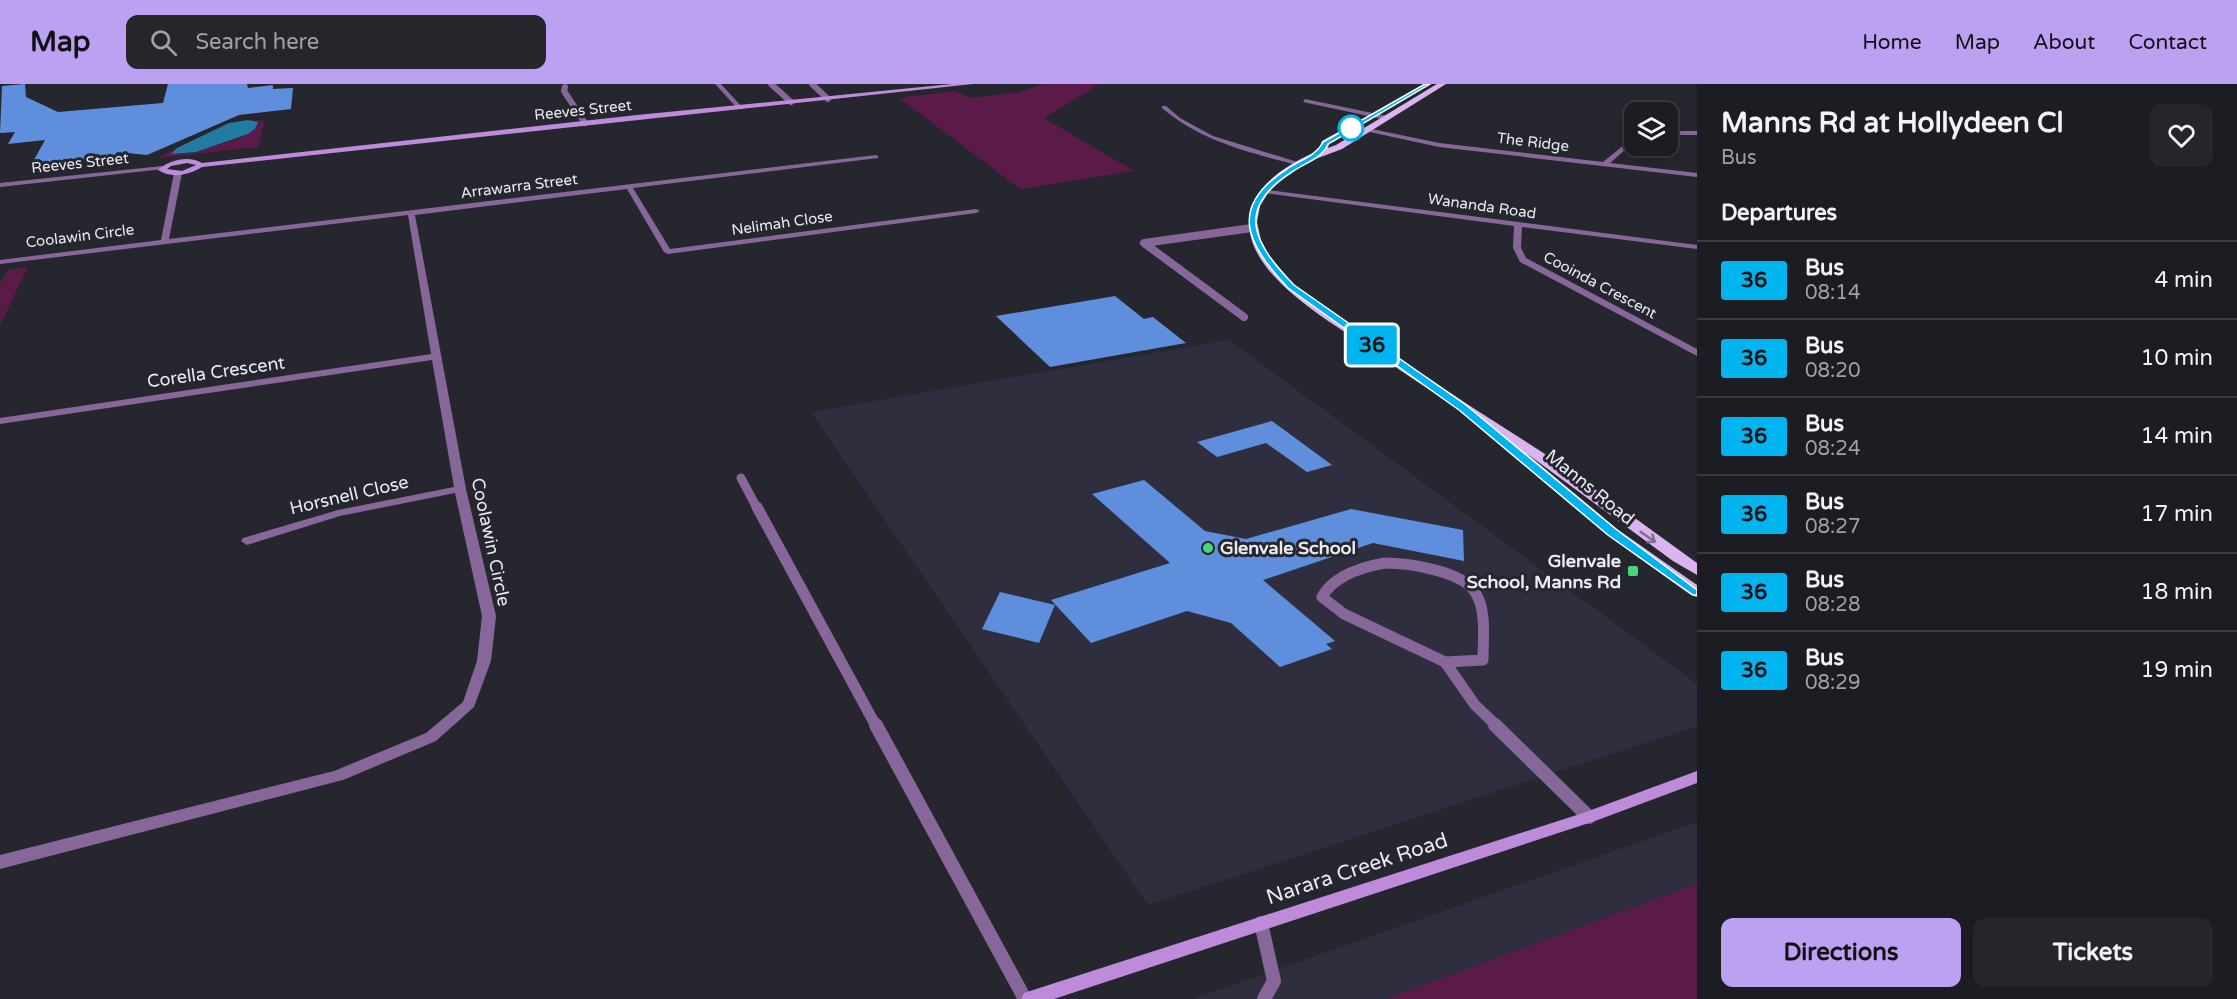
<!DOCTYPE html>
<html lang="en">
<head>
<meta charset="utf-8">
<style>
	:root { --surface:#1c1c23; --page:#25252b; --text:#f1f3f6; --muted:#a0a1a6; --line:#3a3a41; --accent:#bca0f2 }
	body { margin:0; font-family:"Varela Round",sans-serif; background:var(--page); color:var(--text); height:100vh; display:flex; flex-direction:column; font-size:22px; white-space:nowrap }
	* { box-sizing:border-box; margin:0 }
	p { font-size:20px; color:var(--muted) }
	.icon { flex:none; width:33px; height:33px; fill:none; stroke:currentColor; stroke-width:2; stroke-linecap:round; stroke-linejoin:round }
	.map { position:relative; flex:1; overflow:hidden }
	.side { display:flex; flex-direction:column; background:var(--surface); width:540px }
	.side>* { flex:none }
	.badge { padding:0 12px; border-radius:4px; font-size:21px; line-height:39px }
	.controls { position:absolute; left:1624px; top:18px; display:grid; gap:12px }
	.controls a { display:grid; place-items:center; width:54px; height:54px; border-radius:12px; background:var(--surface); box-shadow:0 3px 9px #0003,0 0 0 2px var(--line); font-size:30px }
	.map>.badge { position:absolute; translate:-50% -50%; box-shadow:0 0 0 3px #fff }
	h2 { padding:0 24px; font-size:22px; line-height:54px }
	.round { display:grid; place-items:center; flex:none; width:63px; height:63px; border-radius:12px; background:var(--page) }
	.overview { display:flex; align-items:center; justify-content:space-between; height:102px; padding:0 24px }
	h1 { font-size:28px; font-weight:700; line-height:45px }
	.button { display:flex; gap:12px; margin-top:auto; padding:12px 24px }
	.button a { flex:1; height:69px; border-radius:12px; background:var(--accent); color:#111; font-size:24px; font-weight:700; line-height:69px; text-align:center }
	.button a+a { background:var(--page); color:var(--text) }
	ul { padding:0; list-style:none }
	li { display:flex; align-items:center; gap:18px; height:78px; padding:0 24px; border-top:2px solid var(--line) }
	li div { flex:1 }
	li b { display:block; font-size:22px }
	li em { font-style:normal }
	li .badge { min-width:66px; font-weight:700; text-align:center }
	header { display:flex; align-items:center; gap:36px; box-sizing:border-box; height:84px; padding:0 30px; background:var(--accent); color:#111 }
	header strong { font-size:28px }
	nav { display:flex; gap:33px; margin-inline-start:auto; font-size:21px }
	.search { width:420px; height:54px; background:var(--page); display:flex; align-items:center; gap:15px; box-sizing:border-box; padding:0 21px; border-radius:12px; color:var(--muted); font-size:22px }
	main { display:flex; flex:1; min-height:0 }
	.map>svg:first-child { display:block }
	.built { fill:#2f2e3e }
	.green { fill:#5a1b49 }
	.water { fill:#227ba3 }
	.building { fill:#5f8fdc }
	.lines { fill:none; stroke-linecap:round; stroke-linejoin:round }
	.lane-far4 { stroke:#876799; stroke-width:6 }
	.lane-far3 { stroke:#876799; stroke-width:8 }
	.lane-far2 { stroke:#876799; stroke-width:9 }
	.lane-far1 { stroke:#876799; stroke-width:11 }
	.lane { stroke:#876799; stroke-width:14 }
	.street { fill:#876799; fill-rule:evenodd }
	.secondary { fill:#be8ada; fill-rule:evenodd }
	.primary { fill:#dbb3f1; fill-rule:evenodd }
	.oneway { stroke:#806c90 }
	.line { fill:#00b5ef; stroke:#fff; stroke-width:1.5 }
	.stop-dot { fill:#fff; stroke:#00b5ef; stroke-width:3 }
	.poi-dot { fill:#44d77b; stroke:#26262f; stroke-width:2 }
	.labels { text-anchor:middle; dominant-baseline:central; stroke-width:6; stroke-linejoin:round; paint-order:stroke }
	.far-street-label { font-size:15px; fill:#eaeaf1; stroke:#26262f }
	.street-label { font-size:18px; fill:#eaeaf1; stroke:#26262f }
	.poi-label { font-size:18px; font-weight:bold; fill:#eaeaf1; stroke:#26262f; text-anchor:start }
	.near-street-label { font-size:21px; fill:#eaeaf1; stroke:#26262f }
</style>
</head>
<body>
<header>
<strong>Map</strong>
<div class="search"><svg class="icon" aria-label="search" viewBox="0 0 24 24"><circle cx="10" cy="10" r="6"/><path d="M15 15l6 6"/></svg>Search here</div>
<nav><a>Home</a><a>Map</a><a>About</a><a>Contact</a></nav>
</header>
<main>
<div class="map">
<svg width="1697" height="915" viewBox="0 0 1697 915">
	<rect width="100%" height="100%" fill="#26262f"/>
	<g class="built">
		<path d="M 1229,256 L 1697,600 L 1697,642 L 1148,821 L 811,328 Z"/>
		<path d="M 1697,738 L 1697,915 L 1193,915 Z"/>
	</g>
	<g class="green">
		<path d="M 1044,0 L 1097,0 L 1089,7 L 1044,34 L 1134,87 L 1020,105 L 899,14 L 955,7 L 972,14 L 1019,8 Z"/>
		<path d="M 248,36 L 265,37 L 258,63 L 158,74 L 177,64 L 172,70 L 196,68 L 228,58 L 248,50 L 257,38 Z"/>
		<path d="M 28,183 L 0,241 L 0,199 L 9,186 Z"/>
		<path d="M 1697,800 L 1697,915 L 1386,915 Z"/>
	</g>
	<path class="water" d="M 248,36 L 258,38 L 255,45 L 248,50 L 196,68 L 171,70 L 177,64 L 229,39 Z"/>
	<g class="building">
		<path d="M 25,0 L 26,13 L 58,28 L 163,19 L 168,0 L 247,0 L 248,4 L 273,1 L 273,5 L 293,4 L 291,25 L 239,31 L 147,71 L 117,68 L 114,73 L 30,83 L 45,56 L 8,60 L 15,48 L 0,49 L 2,2 Z"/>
		<path d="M 1115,212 L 1144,235 L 1153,233 L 1186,259 L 1050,283 L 996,232 Z"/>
		<path d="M 1272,337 L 1332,381 L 1307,388 L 1266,359 L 1217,373 L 1197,358 Z"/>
		<path d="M 1144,396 L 1205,447 L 1246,455 L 1351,425 L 1463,446 L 1464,477 L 1373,459 L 1263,496 L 1335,557 L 1326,560 L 1332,565 L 1280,583 L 1231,539 L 1187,527 L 1091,559 L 1051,516 L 1170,479 L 1092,410 Z"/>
		<path d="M 1000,508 L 1055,521 L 1039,559 L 982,545 Z"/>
	</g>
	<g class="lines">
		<g class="lane-far4">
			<path d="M 771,0 L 791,18"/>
			<path d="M 812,0 L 828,15"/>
			<path d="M 565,3 L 564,7 L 585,39"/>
		</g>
		<path class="lane-far3" d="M 1244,233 L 1144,159 L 1252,144"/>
		<path class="lane-far2" d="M 741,394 L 757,424"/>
		<g class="lane-far1">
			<path d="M 757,423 L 876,642"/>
			<path d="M 1385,479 C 1408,479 1462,487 1475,508 C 1487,526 1483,555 1483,576 L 1445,578 L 1344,530 L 1322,513 C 1334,491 1362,483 1385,479 Z"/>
			<path d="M 1445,578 L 1475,621 L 1497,642"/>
		</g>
		<g class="lane">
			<path d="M 876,641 L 1025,915"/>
			<path d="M 1495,641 L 1589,733"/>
			<path d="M 1261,839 L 1274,897 L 1264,915"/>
		</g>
		<g class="street">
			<path d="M 715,0 L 721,0 L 742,23 L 742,25 L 738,25 Z"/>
			<path d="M 1305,15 L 1387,32 L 1390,34 L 1387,36 L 1303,18 Z"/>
			<path d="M 1162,22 L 1166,22 L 1180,34 L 1213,52 L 1304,80 L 1301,82 C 1251,69 1202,58 1162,24 Z"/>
			<path d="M 1367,44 L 1439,59 L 1603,78 L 1635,52 L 1635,57 L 1610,79 L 1697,89 L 1697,93 L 1439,63 L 1365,47 L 1365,45 Z"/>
			<rect x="1668" y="47" width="29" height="4"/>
			<path d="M 876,71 L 878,72 L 878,74 L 633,104 L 670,165 L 976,125 L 980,127 L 976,129 L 668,170 L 664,168 L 627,105 L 415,131 L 466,405 L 496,532 L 491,577 L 474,623 L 436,657 L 343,696 L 0,785 L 0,771 L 334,687 L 426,649 L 463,618 L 477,577 L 482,532 L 455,409 L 340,432 L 247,461 L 241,457 L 243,454 L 338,426 L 454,403 L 432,276 L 0,340 L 0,334 L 431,270 L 408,131 L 0,180 L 0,176 L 161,156 L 174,89 L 178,87 L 182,89 L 169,155 Z"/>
			<path d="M 162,82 L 164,83 L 164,85 L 0,103 L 0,99 Z"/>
			<path d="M 1261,105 L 1697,161 L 1697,165 L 1522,143 L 1521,164 L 1526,174 L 1697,265 L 1697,272 L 1520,178 L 1513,164 L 1514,142 L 1264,109 L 1261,109 Z"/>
		</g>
		<g class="secondary">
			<path d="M 952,0 L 973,0 L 202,83 C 189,91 172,95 158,86 C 169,76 189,71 202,79 L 637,31 ZM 187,79 L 196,81 L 182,87 L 167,85 L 171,82 Z"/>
			<path d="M 1697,687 L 1697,699 L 1595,737 L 1054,915 L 1021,915 L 1024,909 L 1030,907 L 1583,729 Z"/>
		</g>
		<path class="primary" d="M 1437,0 L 1446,0 L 1342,65 L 1310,77 L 1279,97 L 1268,109 L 1260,122 L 1257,138 L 1261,156 L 1270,173 L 1294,201 L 1327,226 L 1467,320 L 1559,379 L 1697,479 L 1697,491 L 1673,477 L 1526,369 L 1617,445 L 1697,501 L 1697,513 L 1691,511 L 1607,451 L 1508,367 L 1510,364 L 1517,363 C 1467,332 1418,298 1369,265 C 1342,245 1313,229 1288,206 C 1223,148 1244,98 1318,67 L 1322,57 L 1356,38 L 1362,38 L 1362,42 L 1329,60 L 1328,64 L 1336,61 Z"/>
	</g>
	<defs><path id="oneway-shaft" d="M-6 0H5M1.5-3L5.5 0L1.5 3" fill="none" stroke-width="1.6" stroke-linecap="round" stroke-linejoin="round" transform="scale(1.5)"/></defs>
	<use class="oneway" href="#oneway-shaft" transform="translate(1648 453) rotate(35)"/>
	<path class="line" d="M 1425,0 L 1430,0 L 1328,60 C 1322,75 1304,79 1292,88 C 1234,125 1254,160 1294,201 L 1466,321 L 1617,446 L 1697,506 L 1697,511 L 1693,511 L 1608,451 L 1459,326 L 1288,204 C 1247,161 1227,123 1287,85 C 1300,76 1316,72 1323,58 Z"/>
	<circle class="stop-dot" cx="1351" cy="44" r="12"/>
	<g class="poi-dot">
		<circle cx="1208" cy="464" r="6"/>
		<rect x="1627" y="481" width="12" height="12" rx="3"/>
	</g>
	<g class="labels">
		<g class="far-street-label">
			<text transform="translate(583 26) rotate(-6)">Reeves Street</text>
			<text transform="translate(1533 58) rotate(7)">The Ridge</text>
			<text transform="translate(80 79) rotate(-6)">Reeves Street</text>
			<text transform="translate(519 102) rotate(-7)">Arrawarra Street</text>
			<text transform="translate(1482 122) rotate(8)">Wananda Road</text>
			<text transform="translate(782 139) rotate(-8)">Nelimah Close</text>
			<text transform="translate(80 152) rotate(-7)">Coolawin Circle</text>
			<text transform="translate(1600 201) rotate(28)">Cooinda Crescent</text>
		</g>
		<g class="street-label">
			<text transform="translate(216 288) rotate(-8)">Corella Crescent</text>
			<text transform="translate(1590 403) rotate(39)">Manns Road</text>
			<text transform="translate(349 411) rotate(-13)">Horsnell Close</text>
			<text transform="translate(491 458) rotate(78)">Coolawin Circle</text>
		</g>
		<g class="poi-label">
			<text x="1220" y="464">Glenvale School</text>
			<text x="1621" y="477" text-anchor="end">Glenvale<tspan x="1621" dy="21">School, Manns Rd</tspan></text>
		</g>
		<g class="near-street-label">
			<text transform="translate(1357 785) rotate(-18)">Narara Creek Road</text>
		</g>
	</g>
</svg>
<div class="controls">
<a><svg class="icon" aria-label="layers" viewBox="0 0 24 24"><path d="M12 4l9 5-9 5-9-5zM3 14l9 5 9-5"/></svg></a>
</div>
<b class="badge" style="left:1372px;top:261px;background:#00b5ef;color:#111">36</b>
</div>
<section class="side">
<div class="overview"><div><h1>Manns Rd at Hollydeen Cl</h1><p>Bus</p></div><a class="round"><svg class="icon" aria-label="heart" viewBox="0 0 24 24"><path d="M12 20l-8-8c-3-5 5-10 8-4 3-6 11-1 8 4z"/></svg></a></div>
<h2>Departures</h2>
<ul>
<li><span class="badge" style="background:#00b5ef;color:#111">36</span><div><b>Bus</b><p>08:14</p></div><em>4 min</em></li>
<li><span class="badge" style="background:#00b5ef;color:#111">36</span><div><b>Bus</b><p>08:20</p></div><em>10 min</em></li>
<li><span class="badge" style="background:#00b5ef;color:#111">36</span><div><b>Bus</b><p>08:24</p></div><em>14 min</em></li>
<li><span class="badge" style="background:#00b5ef;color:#111">36</span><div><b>Bus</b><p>08:27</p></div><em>17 min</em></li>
<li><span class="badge" style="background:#00b5ef;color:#111">36</span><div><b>Bus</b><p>08:28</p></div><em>18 min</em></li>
<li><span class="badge" style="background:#00b5ef;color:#111">36</span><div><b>Bus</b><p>08:29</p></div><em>19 min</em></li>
</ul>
<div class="button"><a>Directions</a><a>Tickets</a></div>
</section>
</main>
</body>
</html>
